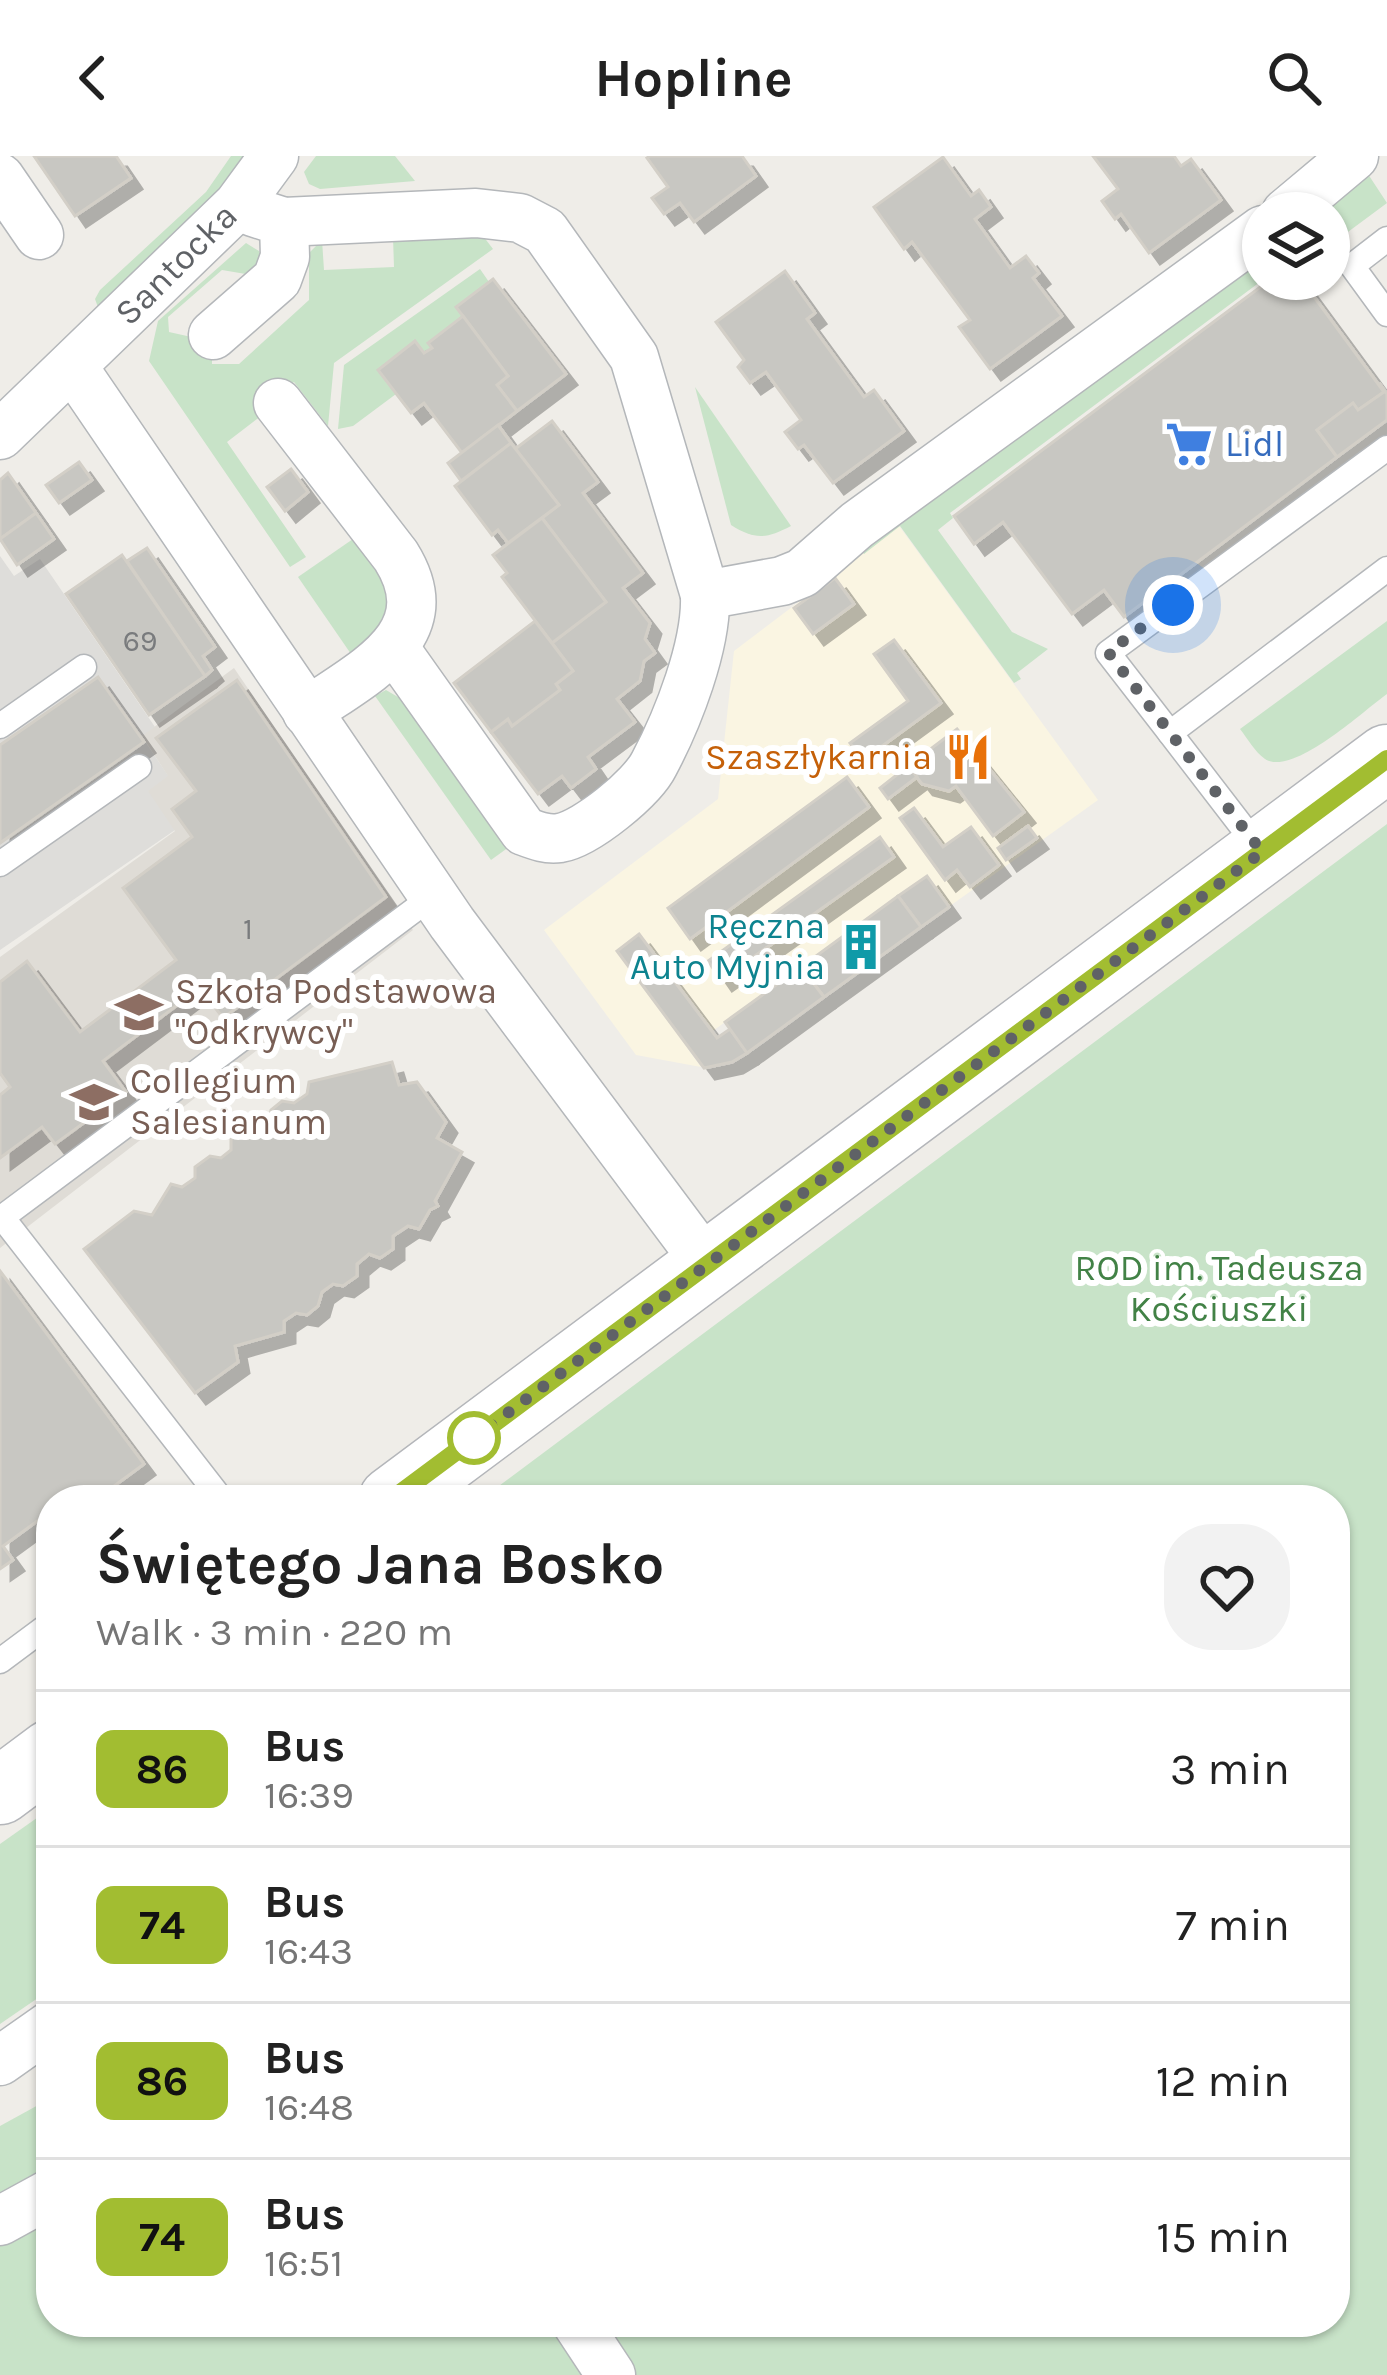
<!DOCTYPE html>
<html lang="en">
<head>
<meta charset="utf-8">
<style>
	:root { --surface:#fff; --page:#f2f2f2; --text:#222; --muted:#767676; --line:#e0e0e0 }
	body { margin:0; font-family:Karla,sans-serif; background:var(--page); color:var(--text); height:100vh; display:flex; flex-direction:column; font-size:45px; white-space:nowrap }
	* { box-sizing:border-box; margin:0 }
	p { font-size:39px; color:var(--muted) }
	.icon { flex:none; width:66px; height:66px; fill:none; stroke:currentColor; stroke-width:2; stroke-linecap:round; stroke-linejoin:round }
	.map { position:relative; flex:1; overflow:hidden }
	.side { position:absolute; left:36px; top:1329px; width:1314px; height:852px; display:flex; flex-direction:column; background:var(--surface); border-radius:48px; box-shadow:0 3px 9px #0004 }
	.side>* { flex:none }
	.badge { padding:0 24px; border-radius:18px; font-size:42px; line-height:78px }
	.fabs { position:absolute; left:1242px; top:36px; display:grid; gap:24px }
	.fabs a { display:grid; place-items:center; width:108px; height:108px; border-radius:50%; background:var(--surface); box-shadow:0 3px 9px #0004; font-size:60px }
	.you { position:absolute; width:60px; height:60px; margin:-30px; border:9px solid #fff; border-radius:50%; background:#1a73e8; box-shadow:0 0 0 18px #1a73e833 }
	.map>.badge { position:absolute; translate:-50% -50%; box-shadow:0 0 0 6px #fff }
	.round { display:grid; place-items:center; flex:none; width:126px; height:126px; border-radius:48px; background:var(--page) }
	.headline { display:flex; align-items:center; justify-content:space-between; height:204px; padding:0 60px }
	h1 { font-size:57px; font-weight:700; line-height:90px }
	ul { padding:0; list-style:none }
	li { display:flex; align-items:center; gap:36px; height:156px; padding:0 60px; border-top:3px solid var(--line) }
	li div { flex:1 }
	li b { display:block; font-size:45px }
	li em { font-style:normal }
	li .badge { min-width:132px; font-weight:700; text-align:center }
	header { display:flex; justify-content:space-between; align-items:center; height:156px; padding:0 60px; background:var(--surface); font-size:54px; font-weight:700 }
	.map>svg:first-child { display:block }
	.commercial { fill:#faf5e2 }
	.industrial { fill:#deddda }
	.education { fill:#dfdcd6 }
	.green { fill:#c8e3c8 }
	.building { fill:#c8c7c2; stroke:#d3cfc7; stroke-width:3; filter:url(#shadow) }
	.lines { fill:none; stroke-linecap:round; stroke-linejoin:round }
	.lane-casing { stroke:#b4b7ba; stroke-width:27 }
	.street-casing { stroke:#b4b7ba; stroke-width:51 }
	.secondary-casing { stroke:#b4b6ba; stroke-width:69 }
	.lane { stroke:#fff; stroke-width:24 }
	.street { stroke:#fff; stroke-width:48 }
	.secondary { stroke:#fff; stroke-width:66 }
	.line-casing { stroke:#fff; stroke-width:27 }
	.line { stroke:#a2bd31; stroke-width:18 }
	.walk { stroke:#5f6266; stroke-width:12; stroke-dasharray:0 21.6 }
	.stop-dot { fill:#fff; stroke:#a2bd31; stroke-width:6 }
	.labels { text-anchor:middle; dominant-baseline:central; stroke-width:12; stroke-linejoin:round; paint-order:stroke }
	.number-label { font-size:30px; fill:#797b7d }
	.street-label { font-size:36px; fill:#5f6266; stroke:#fff }
	.shop-label { font-size:36px; fill:#366cbe; stroke:#fff; text-anchor:start }
	.food-label { font-size:36px; fill:#c56008; stroke:#fff; text-anchor:end }
	.culture-label { font-size:36px; fill:#0d838f; stroke:#fff; text-anchor:end }
	.education-label { font-size:36px; fill:#785e54; stroke:#fff; text-anchor:start }
	.park-label { font-size:36px; fill:#428246; stroke:#fff }
</style>
</head>
<body>
<header><svg class="icon" aria-label="back" viewBox="0 0 24 24"><path d="M15 5l-7 7 7 7"/></svg>Hopline<svg class="icon" aria-label="search" viewBox="0 0 24 24"><circle cx="10" cy="10" r="6"/><path d="M15 15l6 6"/></svg></header>
<div class="map">
<svg width="1387" height="2219" viewBox="0 0 1387 2219">
	<defs>
		<filter id="shadow"><feDropShadow dx="11" dy="11" stdDeviation="0" flood-color="#0004"/></filter>
	</defs>
	<rect width="100%" height="100%" fill="#efede8"/>
	<path class="commercial" d="M 899,370 L 1098,644 L 950,750 L 926,720 L 688,893 L 701,911 L 636,899 L 544,774 L 718,643 L 734,495 Z"/>
	<path class="industrial" d="M 0,400 L 14,420 L 40,403 L 155,571 L 142,581 L 169,621 L 175,674 L 0,794 Z"/>
	<path class="education" d="M 234,512 L 413,774 L 0,1092 L 0,801 L 175,675 L 148,635 L 168,620 L 142,580 Z"/>
	<g class="green">
		<path d="M 231,0 L 251,0 L 235,20 L 99,154 L 95,143 L 100,134 L 206,36 Z"/>
		<path d="M 316,0 L 395,0 L 415,25 L 320,33 L 309,28 L 304,16 Z"/>
		<path d="M 1364,12 L 1387,47 L 1329,90 L 1329,57 L 1310,57 Z"/>
		<path d="M 480,76 L 493,93 L 334,207 L 328,270 L 294,226 L 268,244 L 261,260 L 227,286 L 306,401 L 290,411 L 149,205 L 158,165 L 246,87 L 259,95 L 263,103 L 258,120 L 222,114 L 168,161 L 169,176 L 196,182 L 212,193 L 212,208 L 239,208 L 309,144 L 309,97 L 322,84 L 324,114 L 394,111 L 393,81 Z"/>
		<path d="M 1263,91 L 1264,123 L 950,357 L 953,362 L 938,374 L 1012,476 L 1048,493 L 1017,517 L 1021,523 L 1014,527 L 900,370 L 864,398 L 857,388 Z"/>
		<path d="M 480,113 L 489,126 L 463,160 L 428,186 L 432,192 L 424,197 L 415,186 L 378,214 L 396,238 L 353,270 L 338,273 L 344,209 Z"/>
		<path d="M 695,231 L 791,370 C 766,383 755,384 731,369 Z"/>
		<path d="M 353,383 L 393,431 C 385,462 376,478 351,498 L 298,421 Z"/>
		<path d="M 1387,465 L 1387,538 C 1363,555 1293,621 1265,603 C 1255,596 1247,582 1240,573 Z"/>
		<path d="M 386,534 L 403,544 L 513,688 L 491,704 L 375,540 Z"/>
		<path d="M 1387,668 L 1387,2219 L 0,2219 L 0,1970 L 51,1942 L 51,2166 L 1335,2166 L 1335,1344 L 480,1344 Z"/>
		<path d="M 51,1652 L 51,1833 L 0,1868 L 0,1688 Z"/>
	</g>
	<g class="building">
		<path d="M 34,0 L 116,0 L 131,22 L 75,60 Z"/>
		<path d="M 650,0 L 742,0 L 756,20 L 694,66 L 680,47 L 664,58 L 652,42 L 668,31 L 647,2 Z"/>
		<path d="M 1093,0 L 1174,0 L 1181,10 L 1191,3 L 1221,44 L 1149,97 L 1121,58 L 1115,63 L 1102,45 L 1118,33 Z"/>
		<path d="M 943,1 L 971,40 L 979,34 L 991,51 L 975,63 L 1010,112 L 1026,100 L 1039,117 L 1033,122 L 1062,160 L 990,213 L 959,171 L 970,164 L 912,86 L 904,93 L 874,51 Z"/>
		<path d="M 785,115 L 815,157 L 807,163 L 864,241 L 874,234 L 904,275 L 833,327 L 804,289 L 798,293 L 785,276 L 801,264 L 766,216 L 750,227 L 738,211 L 744,204 L 716,166 Z"/>
		<path d="M 493,123 L 566,218 L 517,255 L 497,229 L 508,220 L 456,151 Z"/>
		<path d="M 1271,123 L 1301,123 L 1384,236 L 1358,254 L 1353,247 L 1317,274 L 1337,301 L 1124,461 L 1104,434 L 1072,458 L 1003,366 L 974,388 L 954,360 Z"/>
		<path d="M 463,160 L 508,220 L 497,229 L 517,255 L 462,297 L 424,247 L 411,257 L 378,214 L 415,185 L 424,197 L 432,192 L 428,187 Z"/>
		<path d="M 1379,227 L 1387,238 L 1387,264 L 1337,301 L 1317,274 L 1353,247 L 1358,254 L 1384,236 Z"/>
		<path d="M 552,265 L 598,326 L 583,337 L 643,417 L 623,432 L 650,467 L 645,483 L 655,497 L 644,505 L 640,525 L 617,543 L 635,566 L 588,601 L 596,613 L 571,632 L 562,620 L 538,638 L 491,576 L 508,563 L 512,570 L 560,534 L 556,528 L 573,515 L 552,487 L 606,446 L 542,362 L 559,349 L 515,293 Z"/>
		<path d="M 498,269 L 511,287 L 461,325 L 448,307 Z"/>
		<path d="M 511,287 L 559,349 L 508,387 L 498,374 L 492,379 L 455,330 Z"/>
		<path d="M 79,306 L 92,324 L 59,347 L 46,329 Z"/>
		<path d="M 291,313 L 308,336 L 285,355 L 267,331 Z"/>
		<path d="M 8,317 L 36,357 L 0,383 L 0,324 Z"/>
		<path d="M 36,357 L 54,383 L 17,409 L 0,383 Z"/>
		<path d="M 542,362 L 606,446 L 552,487 L 502,421 L 507,417 L 493,399 Z"/>
		<path d="M 147,392 L 215,491 L 203,500 L 212,514 L 205,520 L 127,405 Z"/>
		<path d="M 122,399 L 205,520 L 149,559 L 66,438 Z"/>
		<path d="M 835,422 L 854,448 L 813,478 L 794,452 Z"/>
		<path d="M 535,465 L 573,515 L 556,528 L 560,534 L 512,570 L 508,563 L 491,576 L 454,527 Z"/>
		<path d="M 894,484 L 941,547 L 863,604 L 850,587 L 908,545 L 874,498 Z"/>
		<path d="M 98,521 L 144,586 L 0,687 L 0,589 Z"/>
		<path d="M 237,524 L 386,741 L 223,862 L 200,832 L 103,905 L 126,936 L 55,988 L 42,971 L 0,1002 L 0,939 L 10,931 L 0,917 L 0,826 L 27,805 L 80,876 L 176,804 L 123,732 L 192,681 L 172,653 L 196,635 L 156,582 Z"/>
		<path d="M 957,573 L 1024,656 L 993,680 L 956,630 L 949,635 L 922,628 L 908,610 Z"/>
		<path d="M 908,610 L 917,621 L 888,643 L 880,632 Z"/>
		<path d="M 847,621 L 869,651 L 690,783 L 668,752 Z"/>
		<path d="M 914,652 L 943,691 L 971,671 L 999,709 L 970,731 L 957,714 L 945,724 L 900,662 Z"/>
		<path d="M 1028,670 L 1037,682 L 1006,704 L 998,692 Z"/>
		<path d="M 880,681 L 894,701 L 721,824 L 708,805 Z"/>
		<path d="M 927,720 L 949,751 L 921,771 L 898,740 Z"/>
		<path d="M 898,740 L 921,771 L 824,841 L 801,811 Z"/>
		<path d="M 639,778 L 717,882 L 730,873 L 747,897 L 732,906 L 704,912 L 617,795 Z"/>
		<path d="M 766,792 L 777,807 L 752,824 L 742,810 Z"/>
		<path d="M 801,811 L 824,841 L 747,897 L 725,866 Z"/>
		<path d="M 392,906 L 399,929 L 417,926 L 446,966 L 437,982 L 462,996 L 435,1045 L 438,1050 L 430,1054 L 419,1073 L 408,1070 L 393,1080 L 393,1093 L 380,1102 L 369,1098 L 357,1108 L 357,1120 L 343,1130 L 333,1128 L 322,1136 L 318,1150 L 307,1159 L 296,1157 L 284,1165 L 284,1176 L 235,1190 L 238,1206 L 195,1237 L 84,1093 L 134,1055 L 152,1059 L 171,1028 L 182,1031 L 195,1022 L 195,1011 L 210,1000 L 221,1002 L 231,994 L 231,983 L 246,973 L 258,975 L 269,967 L 271,954 L 282,945 L 294,947 L 307,938 L 309,926 Z"/>
		<path d="M 0,1115 L 144,1308 L 95,1344 L 51,1344 L 51,1355 L 3,1390 L 13,1404 L 0,1413 Z"/>
	</g>
	<g class="lines">
		<defs>
			<g id="lane">
				<path d="M 1387,83 L 1352,110 L 1387,158"/>
				<path d="M 0,570 L 84,511"/>
				<path d="M 1170,577 L 1108,497 L 1387,292"/>
				<path d="M 1260,694 L 1170,577 L 1387,413"/>
				<path d="M 0,708 L 139,611"/>
				<path d="M 2,1061 L 222,1344"/>
				<path d="M 0,1063 L 433,740"/>
				<path d="M 0,1505 L 51,1467"/>
			</g>
			<g id="street">
				<path d="M 0,22 L 39,79"/>
				<path d="M 1286,57 L 1354,0"/>
				<path d="M 284,66 L 476,57 L 520,62 L 545,75 L 634,201 L 705,439 L 782,425 L 802,417 L 857,369 L 1263,74"/>
				<path d="M 213,179 L 277,123 L 285,101 L 284,66 L 253,56"/>
				<path d="M 73,211 L 452,767 L 707,1108"/>
				<path d="M 278,247 L 396,400 C 446,480 362,517 307,556"/>
				<path d="M 0,279 L 238,49 L 274,0"/>
				<path d="M 395,493 L 524,675 C 537,680 547,684 560,682 C 587,677 642,632 654,608 C 678,563 707,489 705,439"/>
				<path d="M 0,1905 L 51,1869"/>
				<path d="M 0,2065 L 51,2037"/>
				<path d="M 576,2166 L 611,2219"/>
			</g>
			<g id="secondary">
				<path d="M 392,1344 L 1387,602"/>
				<path d="M 0,1635 L 51,1597"/>
			</g>
		</defs>
		<use href="#lane" class="lane-casing"/>
		<use href="#street" class="street-casing"/>
		<use href="#secondary" class="secondary-casing"/>
		<use href="#lane" class="lane"/>
		<use href="#street" class="street"/>
		<use href="#secondary" class="secondary"/>
	</g>
	<g class="lines">
		<defs>
			<path id="line" d="M 391,1344 L 1387,603"/>
		</defs>
		<use href="#line" class="line-casing"/>
		<use href="#line" class="line"/>
		<path class="walk" d="M 474,1282 L 1262,696 L 1108,496 L 1173,449"/>
	</g>
	<defs>
		<symbol id="supermarket-bare" viewBox="-9 -9 18 18"><path d="M-6-5.5h2.5l.6 2H6L4.5 2H-2.5L-4.4-4H-6ZM-1.5 3.2a1.3 1.3 0 1 0 .1 0ZM3 3.2a1.3 1.3 0 1 0 .1 0Z" fill="#3f7fe0" stroke="#fff" stroke-width="2.5" paint-order="stroke"/></symbol>
		<symbol id="restaurant-bare" viewBox="-9 -9 18 18"><path d="M-5-6h1v4h1v-4h1v4h1v-4h1v5L-1.5 .5V6h-2V.5L-5-1ZM5-6V6H3V1.5H1.5Q1.5-4 5-6Z" fill="#e8710a" stroke="#fff" stroke-width="2.5" paint-order="stroke"/></symbol>
		<symbol id="building-bare" viewBox="-9 -9 18 18"><path d="M-4-6H4V6H1V3H-1V6H-4ZM-2.5-4.3h1.7v1.8h-1.7ZM.8-4.3h1.7v1.8H.8ZM-2.5-1h1.7V.8h-1.7ZM.8-1h1.7V.8H.8Z" fill="#0f9aa8" stroke="#fff" stroke-width="2.5" paint-order="stroke"/></symbol>
		<symbol id="school-bare" viewBox="-9 -9 18 18"><path d="M0-5L7-2L0 1L-7-2ZM-4 1L0 2.5L4 1V4Q0 6-4 4Z" fill="#8d6e63" stroke="#fff" stroke-width="2.5" paint-order="stroke"/></symbol>
	</defs>
	<g fill-rule="evenodd">
		<use href="#supermarket-bare" x="1156" y="255" width="66" height="66"/>
		<use href="#restaurant-bare" x="935" y="568" width="66" height="66"/>
		<use href="#building-bare" x="828" y="758" width="66" height="66"/>
		<use href="#school-bare" x="106" y="823" width="66" height="66"/>
		<use href="#school-bare" x="61" y="913" width="66" height="66"/>
	</g>
	<circle class="stop-dot" cx="474" cy="1282" r="24"/>
	<g class="labels">
		<g class="number-label">
			<text x="140" y="485">69</text>
			<text x="248" y="773">1</text>
		</g>
		<g class="street-label">
			<text transform="translate(176 108) rotate(-45)">Santocka</text>
		</g>
		<g class="shop-label">
			<text x="1225" y="288">Lidl</text>
		</g>
		<g class="food-label">
			<text x="932" y="601">Szaszłykarnia</text>
		</g>
		<g class="culture-label">
			<text x="825" y="770">Ręczna<tspan x="825" dy="41">Auto Myjnia</tspan></text>
		</g>
		<g class="education-label">
			<text x="175" y="835">Szkoła Podstawowa<tspan x="175" dy="41">"Odkrywcy"</tspan></text>
			<text x="130" y="925">Collegium<tspan x="130" dy="41">Salesianum</tspan></text>
		</g>
		<g class="park-label">
			<text x="1219" y="1112">ROD im. Tadeusza<tspan x="1219" dy="41">Kościuszki</tspan></text>
		</g>
	</g>
</svg>
<div class="fabs">
<a><svg class="icon" aria-label="layers" viewBox="0 0 24 24"><path d="M12 4l9 5-9 5-9-5zM3 14l9 5 9-5"/></svg></a>
</div>
<div class="you" style="left:1173px;top:449px"></div>
<section class="side">
<div class="headline"><div><h1>Świętego Jana Bosko</h1><p>Walk · 3 min · 220 m</p></div><a class="round"><svg class="icon" aria-label="heart" viewBox="0 0 24 24"><path d="M12 20l-8-8c-3-5 5-10 8-4 3-6 11-1 8 4z"/></svg></a></div>
<ul>
<li><span class="badge" style="background:#a2bd31;color:#111">86</span><div><b>Bus</b><p>16:39</p></div><em>3 min</em></li>
<li><span class="badge" style="background:#a2bd31;color:#111">74</span><div><b>Bus</b><p>16:43</p></div><em>7 min</em></li>
<li><span class="badge" style="background:#a2bd31;color:#111">86</span><div><b>Bus</b><p>16:48</p></div><em>12 min</em></li>
<li><span class="badge" style="background:#a2bd31;color:#111">74</span><div><b>Bus</b><p>16:51</p></div><em>15 min</em></li>
</ul>
</section>
</div>
</body>
</html>
